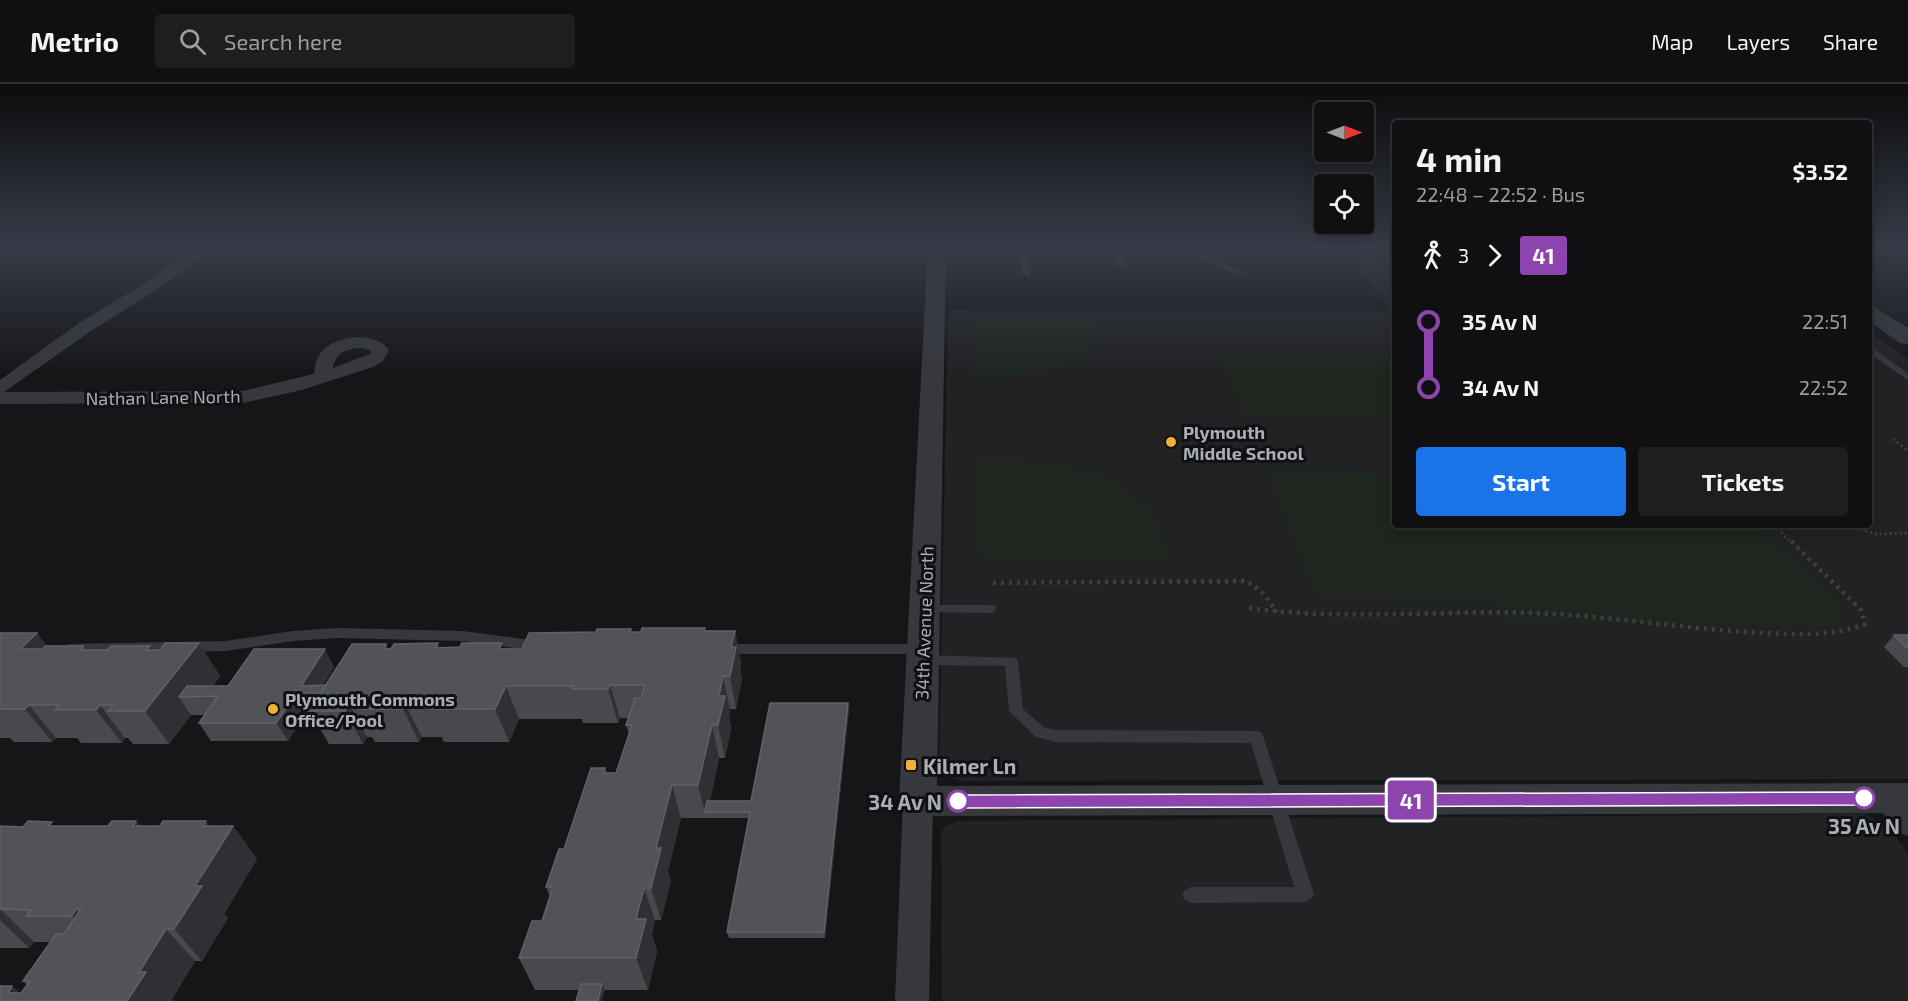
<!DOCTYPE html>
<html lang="en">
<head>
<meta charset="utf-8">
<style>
	:root { --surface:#101012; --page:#1e1e20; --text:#f1f3f6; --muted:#9c9d9f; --line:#303032; --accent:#1a73e8 }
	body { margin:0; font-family:"Exo 2",sans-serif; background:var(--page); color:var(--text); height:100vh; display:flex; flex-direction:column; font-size:22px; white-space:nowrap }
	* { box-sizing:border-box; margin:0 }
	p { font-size:20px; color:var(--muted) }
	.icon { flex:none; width:33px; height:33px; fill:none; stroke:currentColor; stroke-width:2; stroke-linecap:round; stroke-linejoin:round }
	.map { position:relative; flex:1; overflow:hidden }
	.panel { position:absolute; left:1392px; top:36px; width:480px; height:408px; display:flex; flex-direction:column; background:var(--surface); border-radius:6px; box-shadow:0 3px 15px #0003,0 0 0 2px var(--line) }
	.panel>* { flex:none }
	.badge { padding:0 12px; border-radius:4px; font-size:21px; line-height:39px }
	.needle { width:39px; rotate:90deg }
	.controls { position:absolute; left:1314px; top:18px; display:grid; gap:12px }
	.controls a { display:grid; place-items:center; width:60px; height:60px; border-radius:6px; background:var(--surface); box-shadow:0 3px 15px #0003,0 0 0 2px var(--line); font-size:30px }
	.map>.badge { position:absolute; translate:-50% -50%; box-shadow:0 0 0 3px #fff }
	.legs { display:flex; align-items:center; gap:9px; height:66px; padding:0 24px; font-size:20px }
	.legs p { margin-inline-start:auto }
	.headline { display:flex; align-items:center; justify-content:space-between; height:102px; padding:0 24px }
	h1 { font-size:33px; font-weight:700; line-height:45px }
	.button { display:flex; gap:12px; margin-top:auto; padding:12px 24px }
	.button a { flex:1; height:69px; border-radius:6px; background:var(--accent); color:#fff; font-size:24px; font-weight:700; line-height:69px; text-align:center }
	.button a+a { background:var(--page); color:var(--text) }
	ul { padding:0 24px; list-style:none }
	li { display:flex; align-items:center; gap:21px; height:66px; font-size:22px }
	li i { display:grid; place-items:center; width:9px; height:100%; margin:0 8px; background:currentColor }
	li i::after { content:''; width:15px; height:15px; margin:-8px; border:4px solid; border-radius:50%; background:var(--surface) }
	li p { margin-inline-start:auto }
	li:first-child i { background:linear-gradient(#0000 50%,currentColor 0) }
	li:last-child i { background:linear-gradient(currentColor 50%,#0000 0) }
	header { display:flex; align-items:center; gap:36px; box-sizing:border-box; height:84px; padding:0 30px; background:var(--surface); border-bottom:2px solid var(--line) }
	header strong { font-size:28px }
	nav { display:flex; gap:33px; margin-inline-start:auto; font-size:21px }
	.search { width:420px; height:54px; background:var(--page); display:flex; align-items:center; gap:15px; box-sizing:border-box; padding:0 21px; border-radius:6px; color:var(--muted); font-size:22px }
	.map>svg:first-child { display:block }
	.built { fill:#222225 }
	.green { fill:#1e261f }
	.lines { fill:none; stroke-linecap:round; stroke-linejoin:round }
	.path-far1 { stroke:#3d3f44; stroke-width:3; stroke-dasharray:2 3; stroke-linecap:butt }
	.path { stroke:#3d3f44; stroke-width:4.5; stroke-dasharray:3 5; stroke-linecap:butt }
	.service { fill:#37383d; fill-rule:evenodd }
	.minor { fill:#37383d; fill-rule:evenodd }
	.tertiary { fill:#37383d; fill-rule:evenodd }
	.wall { fill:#47494d }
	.shaded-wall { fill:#2f3033 }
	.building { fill:#525359; stroke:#5f6168; stroke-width:1.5 }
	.line-1 { fill:#8e44ad; stroke:#fff; stroke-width:1.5 }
	.poi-dot { fill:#f2b134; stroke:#111113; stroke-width:2 }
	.stop-1-dot { fill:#fff; stroke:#8e44ad; stroke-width:3 }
	.labels { text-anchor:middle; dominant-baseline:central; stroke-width:6; stroke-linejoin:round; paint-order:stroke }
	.street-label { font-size:18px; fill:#a8adb8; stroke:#111113 }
	.poi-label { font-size:18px; font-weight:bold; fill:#a8adb8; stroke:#111113; text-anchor:start }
	.near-poi-label { font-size:21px; font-weight:bold; fill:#a8adb8; stroke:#111113; text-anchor:start }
	.near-stop-label { font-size:21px; font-weight:bold; fill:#a8adb8; stroke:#111113; text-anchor:end }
</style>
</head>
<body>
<header>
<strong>Metrio</strong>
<div class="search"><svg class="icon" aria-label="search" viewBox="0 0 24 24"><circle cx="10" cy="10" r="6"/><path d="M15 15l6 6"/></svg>Search here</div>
<nav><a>Map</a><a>Layers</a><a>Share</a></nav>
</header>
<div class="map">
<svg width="1908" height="917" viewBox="0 0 1908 917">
	<rect width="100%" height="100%" fill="#161618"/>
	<g class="built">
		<path d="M 1345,161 L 1395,161 L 1395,441 L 1869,441 L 1869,248 L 1908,275 L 1908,695 L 960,697 L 946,690 L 939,683 L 948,226 L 1390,227 Z"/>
		<path d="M 1864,730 L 1875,735 L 1890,747 L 1908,768 L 1908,917 L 942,917 L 941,748 L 946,742 L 958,737 Z"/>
	</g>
	<g class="green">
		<path d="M 979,232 L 1102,232 L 1101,253 L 1075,279 L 1032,290 L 975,294 L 971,237 Z"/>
		<path d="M 1395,266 L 1395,332 L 1244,332 L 1216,267 Z"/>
		<path d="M 1020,374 L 1103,389 L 1153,424 L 1173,477 L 992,477 L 977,467 L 973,375 Z"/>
		<path d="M 1266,386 L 1395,387 L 1395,441 L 1760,441 L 1844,524 L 1837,542 L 1501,537 L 1496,516 L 1316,515 Z"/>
	</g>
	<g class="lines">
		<g class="path-far1">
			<path d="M 1351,161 L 1360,172 L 1395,201"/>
			<path d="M 1893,355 L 1908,367"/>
			<path d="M 1774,441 L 1792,459"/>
			<path d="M 1846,441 L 1876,450 L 1908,449"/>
		</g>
		<g class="path">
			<path d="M 993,499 L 1247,497 L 1264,510 L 1277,528"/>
			<path d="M 1249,524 C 1344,537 1440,526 1535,529 C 1611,532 1686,545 1762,549 C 1796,550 1832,553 1865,540 L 1861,526 L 1791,457"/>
		</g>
		<g class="service">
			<path d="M 1018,161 L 1026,161 L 1030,193 L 1023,191 Z"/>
			<path d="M 1104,161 L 1113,161 L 1123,173 L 1124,184 L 1118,184 L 1115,174 Z"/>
			<path d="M 1166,161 L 1178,161 L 1245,188 L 1238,190 Z"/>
			<path d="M 1869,262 L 1908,289 L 1908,296 L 1869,269 Z"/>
			<path d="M 925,521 L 990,521 L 995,522 L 996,525 L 995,528 L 990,529 L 920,528 L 919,525 L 920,522 Z"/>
			<path d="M 338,544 L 463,547 L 539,557 L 544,559 L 546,562 L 544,565 L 539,567 L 463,557 L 338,554 L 293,557 L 225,567 L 69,570 L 64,568 L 62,565 L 64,562 L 69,560 L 225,557 L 293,547 Z"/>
			<path d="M 724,560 L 923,560 L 928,562 L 930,565 L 928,568 L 923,570 L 724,570 L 719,568 L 717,565 L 719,562 Z"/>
			<path d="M 925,571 L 1016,574 L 1018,577 L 1023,625 L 1045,644 L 1056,646 L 1257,647 L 1262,649 L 1314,810 L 1311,815 L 1305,818 L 1191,819 L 1185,816 L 1182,811 L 1185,806 L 1191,803 L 1294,803 L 1251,659 L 1056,658 L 1036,653 L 1009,627 L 1005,582 L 925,581 L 920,579 L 918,576 L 920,573 Z"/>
		</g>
		<g class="minor">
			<path d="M 198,161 L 215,161 L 159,204 L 91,247 L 4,308 L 243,307 L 314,290 C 315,282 316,274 322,267 C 337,251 375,247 389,266 L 383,277 L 373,283 L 302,306 L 243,319 L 0,320 L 0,296 L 79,239 L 147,198 ZM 363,264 L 371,267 L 370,270 L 333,284 C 335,268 348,264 363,264 Z"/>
			<path d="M 1887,702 L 1897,705 L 1908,718 L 1908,752 L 1897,748 L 1872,714 L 1877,705 Z"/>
			<path d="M 918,705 L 928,708 L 933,717 L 929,917 L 895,917 L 903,717 L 908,708 Z"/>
		</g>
		<g class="tertiary">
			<path d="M 928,161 L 946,161 L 937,702 L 1908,699 L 1908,729 L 918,732 L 905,728 L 899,717 Z"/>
			<path d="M 1869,222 L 1876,224 L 1908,244 L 1908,260 L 1900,259 L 1869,237 Z"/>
		</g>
	</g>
	<g class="wall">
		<path d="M 1374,161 L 1395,161 L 1395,180 L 1385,177 L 1386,175 L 1372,170 Z"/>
		<path d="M 735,547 L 741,580 L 740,584 L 742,595 L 736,625 L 730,625 L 729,631 L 731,645 L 725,674 L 719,674 L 710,717 L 751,717 L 848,619 L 849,625 L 825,854 L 729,854 L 727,848 L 749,734 L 681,734 L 668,787 L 671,797 L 661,836 L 655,836 L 652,851 L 657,867 L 648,906 L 535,906 L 519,874 L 542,837 L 550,813 L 546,803 L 564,765 L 605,684 L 607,689 L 616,689 L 629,650 L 626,641 L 628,634 L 620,634 L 618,639 L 583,639 L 582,635 L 519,635 L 509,658 L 444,658 L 442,653 L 422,653 L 419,658 L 375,658 L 372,653 L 367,653 L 363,660 L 329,660 L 311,630 L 305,630 L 288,657 L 211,657 L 199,639 L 205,631 L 191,631 L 169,660 L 133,660 L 128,654 L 125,654 L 122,659 L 81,659 L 77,654 L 56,654 L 52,658 L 14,658 L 10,654 L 0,654 L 0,549 L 37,549 L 46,562 L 83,562 L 86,566 L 160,566 L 199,559 L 220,592 L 213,602 L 228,602 L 334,583 L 323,601 L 326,601 L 386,560 L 388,565 L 438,559 L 439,564 L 522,565 L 632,548 Z"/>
		<path d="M 1894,551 L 1908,551 L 1908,583 L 1904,583 L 1884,563 Z"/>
		<path d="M 136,737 L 140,742 L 233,742 L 257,775 L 224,830 L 228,834 L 202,877 L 195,877 L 172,915 L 174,917 L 0,917 L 21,909 L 27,901 L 23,897 L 50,858 L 34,858 L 29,864 L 0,864 L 0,742 L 108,742 Z"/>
	</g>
	<g class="shaded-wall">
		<path d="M 735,547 L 741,580 L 740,584 L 742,595 L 736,625 L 730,592 L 731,563 Z"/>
		<path d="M 37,549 L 62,582 L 20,565 Z"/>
		<path d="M 199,559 L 220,592 L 205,613 L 179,613 L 191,631 L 169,660 L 145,627 L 146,566 L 150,562 L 172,594 Z"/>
		<path d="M 325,565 L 334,583 L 316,611 L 301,602 Z"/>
		<path d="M 723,592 L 730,625 L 729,631 L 731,645 L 725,674 L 718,641 L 719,612 Z"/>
		<path d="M 610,601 L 620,634 L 618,639 L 608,605 Z"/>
		<path d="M 506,602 L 519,635 L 509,658 L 495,625 Z"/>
		<path d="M 337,611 L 349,620 L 367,653 L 363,660 Z"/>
		<path d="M 295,612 L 305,630 L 288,657 L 276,639 Z"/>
		<path d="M 848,619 L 849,625 L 825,854 L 824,848 Z"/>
		<path d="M 405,620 L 422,653 L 419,658 L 403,625 Z"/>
		<path d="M 29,621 L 56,654 L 52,658 L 25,625 Z"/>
		<path d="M 100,621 L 125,654 L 122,659 L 96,626 Z"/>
		<path d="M 712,641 L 719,674 L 708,728 L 705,728 L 698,701 Z"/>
		<path d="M 672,701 L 681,734 L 668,787 L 671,797 L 661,836 L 651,804 L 656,764 Z"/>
		<path d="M 136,737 L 162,770 L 133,742 Z"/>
		<path d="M 206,737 L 223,759 L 233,742 L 257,775 L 224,830 L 228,834 L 202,877 L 174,845 L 195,802 L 203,742 Z"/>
		<path d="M 644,804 L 655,836 L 652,851 L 657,867 L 648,906 L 636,874 L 636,835 Z"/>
		<path d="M 0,825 L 34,858 L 29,864 L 0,836 Z"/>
		<path d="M 76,825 L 107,857 L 103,864 L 72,832 Z"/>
		<path d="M 166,845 L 195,877 L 172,915 L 174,917 L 127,917 L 139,888 Z"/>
		<path d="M 602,900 L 605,906 L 602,917 L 598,917 Z"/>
		<path d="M 12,902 L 29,917 L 8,909 Z"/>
	</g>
	<g class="building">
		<path d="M 1392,161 L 1395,161 L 1395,165 L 1389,163 Z"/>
		<path d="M 642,544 L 705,544 L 704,547 L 735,547 L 731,563 L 736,563 L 730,592 L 723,592 L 719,612 L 725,612 L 718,641 L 712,641 L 698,701 L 672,701 L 656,764 L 661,764 L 651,804 L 644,804 L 636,835 L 646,835 L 636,874 L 519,874 L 532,837 L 542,837 L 553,803 L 546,803 L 559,765 L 564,765 L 591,684 L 605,684 L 603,689 L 616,689 L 632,641 L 626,641 L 635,614 L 641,614 L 645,601 L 610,601 L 608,605 L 572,605 L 573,602 L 506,602 L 495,625 L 429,625 L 431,620 L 405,620 L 403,625 L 358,625 L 360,620 L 349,620 L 345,627 L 309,627 L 352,560 L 386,560 L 383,565 L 391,565 L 394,560 L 438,559 L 435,564 L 460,563 L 462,559 L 502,559 L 499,565 L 522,565 L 529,549 L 596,548 L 597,545 L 631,545 L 630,548 L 641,548 Z"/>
		<path d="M 0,549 L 37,549 L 20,565 L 42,565 L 46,562 L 83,562 L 80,566 L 107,566 L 111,562 L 150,562 L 146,566 L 160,566 L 165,559 L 199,559 L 145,627 L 108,627 L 113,621 L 100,621 L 96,626 L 55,626 L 59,621 L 29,621 L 25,625 L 0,625 Z"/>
		<path d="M 1894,551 L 1908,551 L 1908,565 Z"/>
		<path d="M 254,565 L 325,565 L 301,602 L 326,601 L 319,611 L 295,612 L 276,639 L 199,639 L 218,612 L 179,613 L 187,602 L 228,602 Z"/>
		<path d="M 770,619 L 848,619 L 824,848 L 727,848 L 750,728 L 705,728 L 707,717 L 751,717 Z"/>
		<path d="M 28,737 L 52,738 L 49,742 L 108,742 L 112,737 L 136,737 L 133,742 L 160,742 L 163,737 L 206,737 L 203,742 L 233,742 L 195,802 L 202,802 L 174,845 L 166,845 L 139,888 L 146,888 L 127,917 L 0,917 L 0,902 L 12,902 L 8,909 L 21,909 L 30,897 L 23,897 L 56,850 L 64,850 L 81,825 L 76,825 L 72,832 L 27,832 L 31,826 L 0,825 L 0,742 L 23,743 Z"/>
		<path d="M 581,900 L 602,900 L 598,917 L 576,917 Z"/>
	</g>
	<linearGradient id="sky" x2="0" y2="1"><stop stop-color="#0c0c0d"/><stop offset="0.56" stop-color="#363c48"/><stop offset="1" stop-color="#363c48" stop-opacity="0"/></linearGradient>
	<rect width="1908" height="290" fill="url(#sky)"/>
	<path class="line-1" d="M 1864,708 L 1869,710 L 1871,714 L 1869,719 L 1864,721 L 958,724 L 952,722 L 950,717 L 952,713 L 958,711 Z"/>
	<g class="poi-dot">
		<circle cx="1171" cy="358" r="6"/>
		<circle cx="273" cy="625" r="6"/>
		<rect x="905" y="675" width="12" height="12" rx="3"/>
	</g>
	<g class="stop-1-dot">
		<circle cx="1864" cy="714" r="10"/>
		<circle cx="958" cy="717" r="10"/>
	</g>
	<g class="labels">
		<g class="street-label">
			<text transform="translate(163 313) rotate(-1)">Nathan Lane North</text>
			<text transform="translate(924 539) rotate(-88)">34th Avenue North</text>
		</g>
		<g class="poi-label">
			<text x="1183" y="348">Plymouth<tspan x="1183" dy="21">Middle School</tspan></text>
			<text x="285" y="615">Plymouth Commons<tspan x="285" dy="21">Office/Pool</tspan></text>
		</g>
		<g class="near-poi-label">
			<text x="923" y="681">Kilmer Ln</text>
		</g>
		<g class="near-stop-label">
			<text x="942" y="717">34 Av N</text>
			<text x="1864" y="741" text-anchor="middle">35 Av N</text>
		</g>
	</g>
</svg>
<div class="controls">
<a><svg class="needle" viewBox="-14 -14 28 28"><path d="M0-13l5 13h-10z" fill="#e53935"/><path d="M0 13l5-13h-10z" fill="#9c9d9f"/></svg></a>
<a><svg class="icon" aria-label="locate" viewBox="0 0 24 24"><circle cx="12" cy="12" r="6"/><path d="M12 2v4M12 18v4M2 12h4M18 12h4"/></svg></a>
</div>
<b class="badge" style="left:1411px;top:716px;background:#8e44ad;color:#fff">41</b>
<section class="panel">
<div class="headline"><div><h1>4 min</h1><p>22:48 – 22:52 · Bus</p></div><b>$3.52</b></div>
<div class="legs"><svg class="icon" aria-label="walk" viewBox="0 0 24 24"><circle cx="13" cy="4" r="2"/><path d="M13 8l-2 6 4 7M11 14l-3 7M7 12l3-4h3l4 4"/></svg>3<svg class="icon" aria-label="forward" viewBox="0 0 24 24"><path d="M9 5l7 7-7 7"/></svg><b class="badge" style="background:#8e44ad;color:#fff">41</b></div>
<ul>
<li><i style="color:#8e44ad"></i><b>35 Av N</b><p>22:51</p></li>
<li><i style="color:#8e44ad"></i><b>34 Av N</b><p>22:52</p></li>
</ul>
<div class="button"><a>Start</a><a>Tickets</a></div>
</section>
</div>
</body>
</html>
